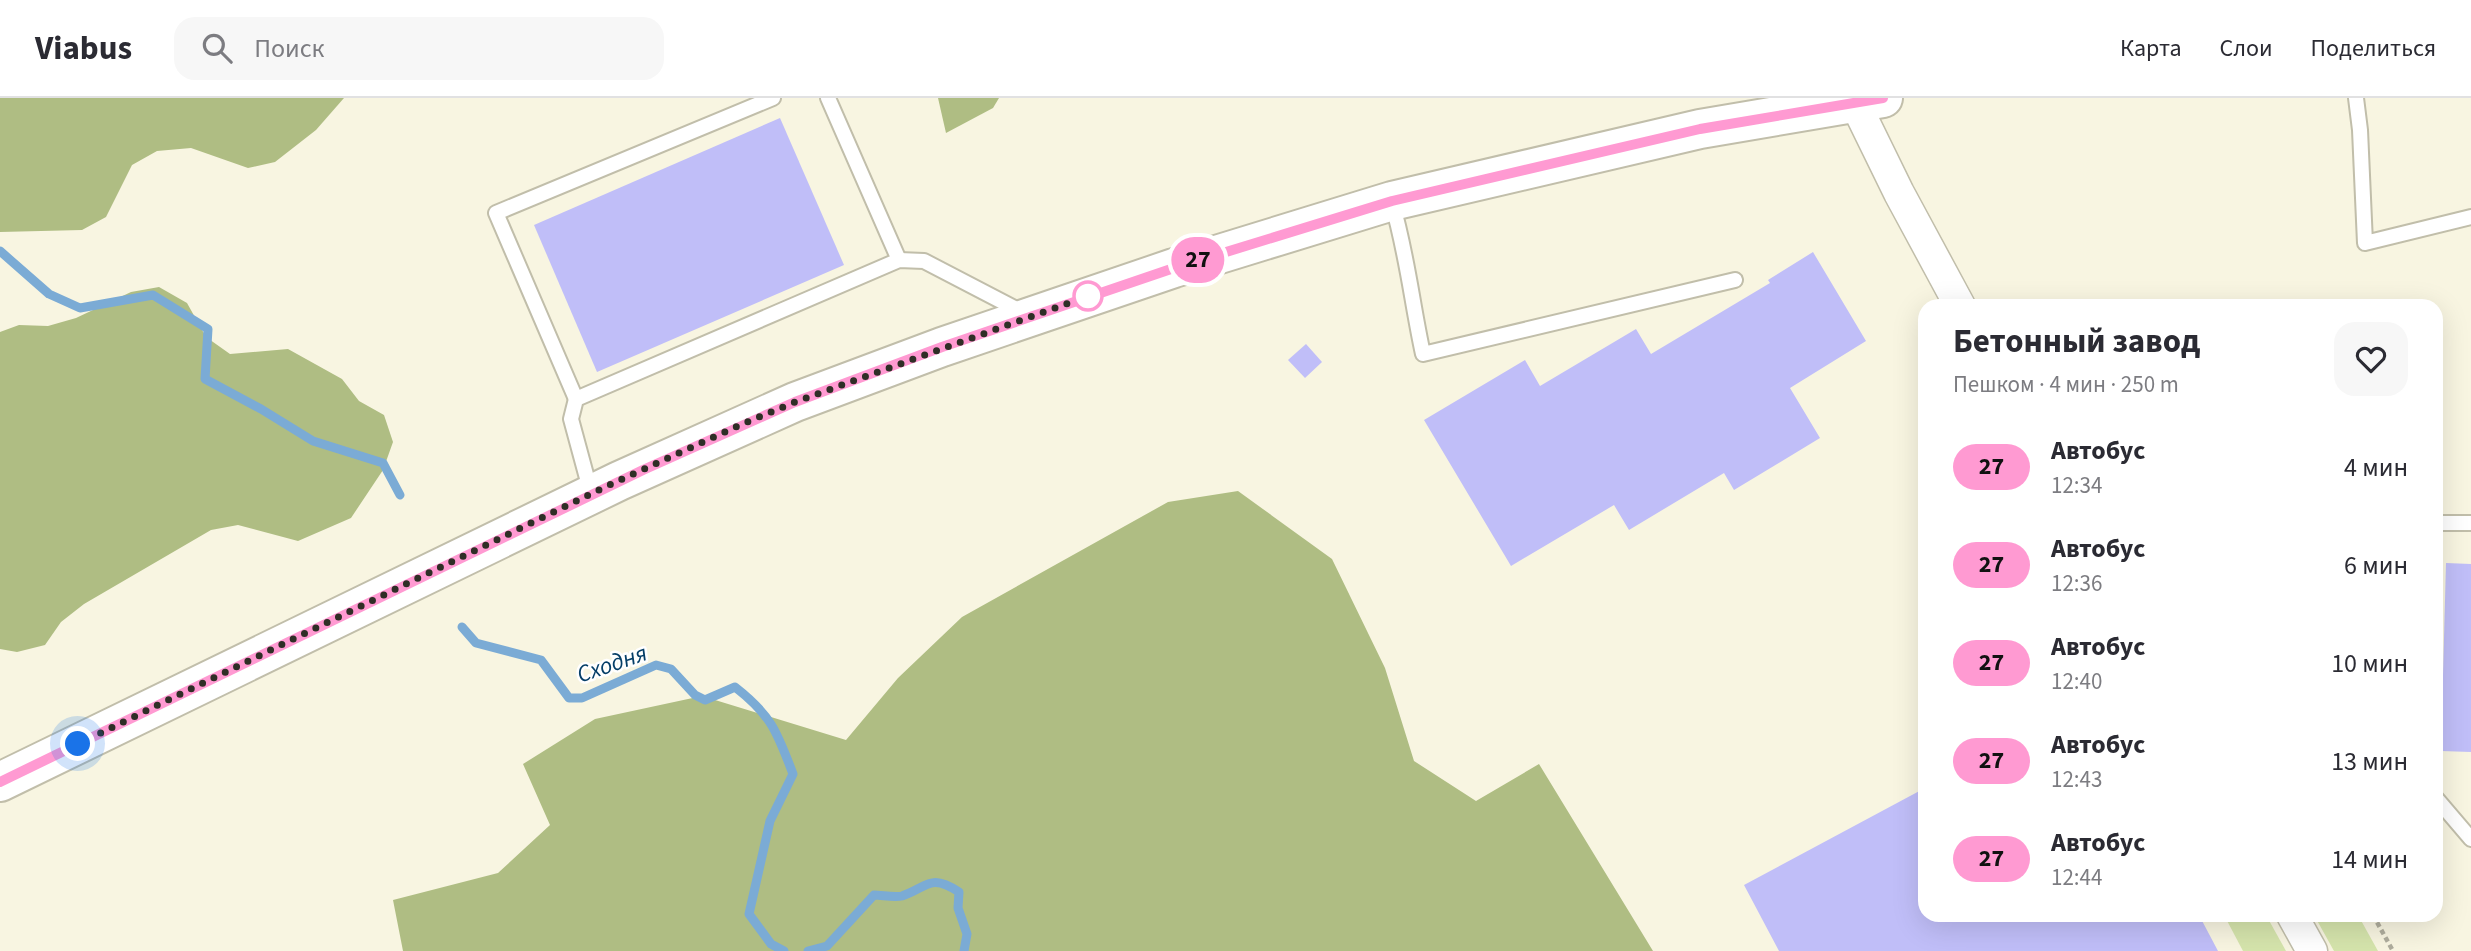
<!DOCTYPE html>
<html lang="ru">
<head>
<meta charset="utf-8">
<style>
	:root { --surface:#fff; --page:#f7f7f7; --text:#2b2b33; --muted:#7c7c81; --line:#e1e1e2 }
	body { margin:0; font-family:"Source Sans 3",sans-serif; background:var(--page); color:var(--text); height:100vh; display:flex; flex-direction:column; font-size:26px; white-space:nowrap }
	* { box-sizing:border-box; margin:0 }
	p { font-size:23px; color:var(--muted) }
	.icon { flex:none; width:38px; height:38px; fill:none; stroke:currentColor; stroke-width:2; stroke-linecap:round; stroke-linejoin:round }
	.map { position:relative; flex:1; overflow:hidden }
	.side { position:absolute; left:1918px; top:201px; width:525px; height:623px; display:flex; flex-direction:column; background:var(--surface); border-radius:21px; box-shadow:0 7px 28px #0002 }
	.side>* { flex:none }
	.badge { padding:0 14px; border-radius:23px; font-size:24px; line-height:46px }
	.you { position:absolute; width:35px; height:35px; margin:-18px; border:5px solid #fff; border-radius:50%; background:#1a73e8; box-shadow:0 0 0 10px #1a73e833 }
	.map>.badge { position:absolute; translate:-50% -50%; box-shadow:0 0 0 4px #fff }
	.round { display:grid; place-items:center; flex:none; width:74px; height:74px; border-radius:21px; background:var(--page) }
	.headline { display:flex; align-items:center; justify-content:space-between; height:119px; padding:0 35px }
	h1 { font-size:33px; font-weight:700; line-height:52px }
	ul { padding:0; list-style:none }
	li { display:flex; align-items:center; gap:21px; height:98px; padding:0 35px }
	li div { flex:1 }
	li b { display:block; font-size:26px }
	li em { font-style:normal }
	li .badge { min-width:77px; font-weight:700; text-align:center }
	header { display:flex; align-items:center; gap:42px; box-sizing:border-box; height:98px; padding:0 35px; background:var(--surface); border-bottom:2px solid var(--line) }
	header strong { font-size:33px }
	nav { display:flex; gap:38px; margin-inline-start:auto; font-size:24px }
	.search { width:490px; height:63px; background:var(--page); display:flex; align-items:center; gap:18px; box-sizing:border-box; padding:0 24px; border-radius:21px; color:var(--muted); font-size:26px }
	.map>svg:first-child { display:block }
	.green { fill:#d5e4ac }
	.forest { fill:#afbd83 }
	.lines { fill:none; stroke-linecap:round; stroke-linejoin:round }
	.stream { stroke:#7babd5; stroke-width:9 }
	.building { fill:#c0bef8 }
	.lane-casing { stroke:#c1beaa; stroke-width:18 }
	.street-casing { stroke:#c1beaa; stroke-width:33 }
	.secondary-casing { stroke:#c1beaa; stroke-width:42 }
	.path { stroke:#afad9d; stroke-width:4.5; stroke-dasharray:5 3.5; stroke-linecap:butt }
	.lane { stroke:#fff; stroke-width:14 }
	.street { stroke:#fff; stroke-width:30 }
	.secondary { stroke:#fff; stroke-width:38 }
	.line-casing { stroke:#fff; stroke-width:16 }
	.line { stroke:#ff9ad2; stroke-width:10 }
	.walk { stroke:#2f2e26; stroke-width:7; stroke-dasharray:0 12.6 }
	.stop-dot { fill:#fff; stroke:#ff9ad2; stroke-width:3.5 }
	.labels { text-anchor:middle; dominant-baseline:central; stroke-width:5; stroke-linejoin:round; paint-order:stroke }
	.water-label { font-size:24px; font-style:italic; fill:#053e67; stroke:#fff }
</style>
</head>
<body>
<header>
<strong>Viabus</strong>
<div class="search"><svg class="icon" aria-label="search" viewBox="0 0 24 24"><circle cx="10" cy="10" r="6"/><path d="M15 15l6 6"/></svg>Поиск</div>
<nav><a>Карта</a><a>Слои</a><a>Поделиться</a></nav>
</header>
<div class="map">
<svg width="2471" height="853" viewBox="0 0 2471 853">
	<rect width="100%" height="100%" fill="#f8f5e1"/>
	<g class="green">
		<path d="M 2224,817 L 2266,817 L 2286,853 L 2243,853 Z"/>
		<path d="M 2314,817 L 2358,817 L 2378,853 L 2334,853 Z"/>
	</g>
	<g class="forest">
		<path d="M 0,0 L 344,0 L 316,32 L 275,64 L 248,70 L 191,50 L 157,53 L 132,67 L 106,119 L 82,132 L 0,134 Z"/>
		<path d="M 938,0 L 999,0 L 993,10 L 946,35 Z"/>
		<path d="M 159,189 L 187,205 L 206,239 L 230,256 L 288,251 L 342,281 L 359,303 L 384,317 L 393,344 L 383,372 L 351,420 L 298,443 L 238,427 L 211,432 L 84,506 L 61,524 L 45,547 L 17,554 L 0,551 L 0,234 L 19,227 L 48,228 L 76,220 L 131,194 Z"/>
		<path d="M 1238,393 L 1332,461 L 1385,570 L 1414,663 L 1476,703 L 1539,666 L 1653,853 L 403,853 L 393,802 L 498,775 L 550,727 L 523,666 L 595,621 L 702,598 L 846,642 L 898,580 L 962,519 L 1168,404 Z"/>
	</g>
	<g class="lines">
		<g class="stream">
			<path d="M 0,153 L 49,196 L 80,210 L 153,197 L 208,231 L 205,281 L 261,311 L 313,343 L 383,365 L 400,397"/>
			<path d="M 462,529 L 476,545 L 541,562 L 569,600 L 582,600 L 656,567 L 671,571 L 695,597 L 705,602 L 735,589 C 772,618 777,634 793,676 L 770,723 L 749,816 L 771,846 L 784,853"/>
			<path d="M 808,853 L 827,848 L 874,797 C 882,797 894,800 902,798 C 928,789 930,775 959,794 L 958,810 L 967,836 L 964,853"/>
		</g>
	</g>
	<g class="building">
		<path d="M 780,20 L 844,167 L 597,274 L 534,127 Z"/>
		<path d="M 1813,154 L 1866,243 L 1790,290 L 1820,340 L 1734,392 L 1724,375 L 1629,432 L 1614,407 L 1511,468 L 1424,322 L 1525,262 L 1540,288 L 1636,231 L 1651,256 L 1770,185 L 1768,182 Z"/>
		<path d="M 1306,246 L 1322,264 L 1305,280 L 1288,262 Z"/>
		<path d="M 2446,465 L 2471,466 L 2471,654 L 2441,653 Z"/>
		<path d="M 1925,690 L 1925,817 L 2199,817 L 2218,853 L 1779,853 L 1744,787 Z"/>
	</g>
	<g class="lines">
		<defs>
			<g id="lane">
				<path d="M 828,0 L 899,162"/>
				<path d="M 2356,0 L 2360,32 L 2365,145 L 2471,119"/>
				<path d="M 1392,105 C 1407,155 1412,206 1423,256 L 1735,182"/>
				<path d="M 576,301 L 496,115 L 773,0"/>
				<path d="M 591,395 L 571,321 L 576,301 L 899,162 L 924,163 L 1022,214"/>
				<path d="M 2436,425 L 2471,425"/>
				<path d="M 2436,700 L 2471,741"/>
			</g>
			<g id="street">
				<path d="M 1855,5 L 1899,95 L 1960,208"/>
				<path d="M 2292,817 L 2312,853"/>
			</g>
			<path id="secondary" d="M 0,684 L 619,383 L 795,304 L 942,249 L 1174,170 L 1392,103 L 1700,31 L 1883,0"/>
		</defs>
		<use href="#lane" class="lane-casing"/>
		<use href="#street" class="street-casing"/>
		<use href="#secondary" class="secondary-casing"/>
		<path class="path" d="M 2373,817 L 2393,853"/>
		<use href="#lane" class="lane"/>
		<use href="#street" class="street"/>
		<use href="#secondary" class="secondary"/>
	</g>
	<g class="lines">
		<defs>
			<path id="line" d="M 0,684 L 643,372 L 795,304 L 942,249 L 1174,170 L 1392,103 L 1700,31 L 1883,0"/>
		</defs>
		<use href="#line" class="line-casing"/>
		<use href="#line" class="line"/>
		<path class="walk" d="M 78,646 L 605,389 L 740,327 L 795,304 L 1088,198"/>
	</g>
	<circle class="stop-dot" cx="1088" cy="198" r="14"/>
	<g class="labels">
		<g class="water-label">
			<text transform="translate(612 566) rotate(-19)">Сходня</text>
		</g>
	</g>
</svg>
<div class="you" style="left:78px;top:646px"></div>
<b class="badge" style="left:1198px;top:162px;background:#ff9ad2;color:#111">27</b>
<section class="side">
<div class="headline"><div><h1>Бетонный завод</h1><p>Пешком · 4 мин · 250 m</p></div><a class="round"><svg class="icon" aria-label="heart" viewBox="0 0 24 24"><path d="M12 20l-8-8c-3-5 5-10 8-4 3-6 11-1 8 4z"/></svg></a></div>
<ul>
<li><span class="badge" style="background:#ff9ad2;color:#111">27</span><div><b>Автобус</b><p>12:34</p></div><em>4 мин</em></li>
<li><span class="badge" style="background:#ff9ad2;color:#111">27</span><div><b>Автобус</b><p>12:36</p></div><em>6 мин</em></li>
<li><span class="badge" style="background:#ff9ad2;color:#111">27</span><div><b>Автобус</b><p>12:40</p></div><em>10 мин</em></li>
<li><span class="badge" style="background:#ff9ad2;color:#111">27</span><div><b>Автобус</b><p>12:43</p></div><em>13 мин</em></li>
<li><span class="badge" style="background:#ff9ad2;color:#111">27</span><div><b>Автобус</b><p>12:44</p></div><em>14 мин</em></li>
</ul>
</section>
</div>
</body>
</html>
